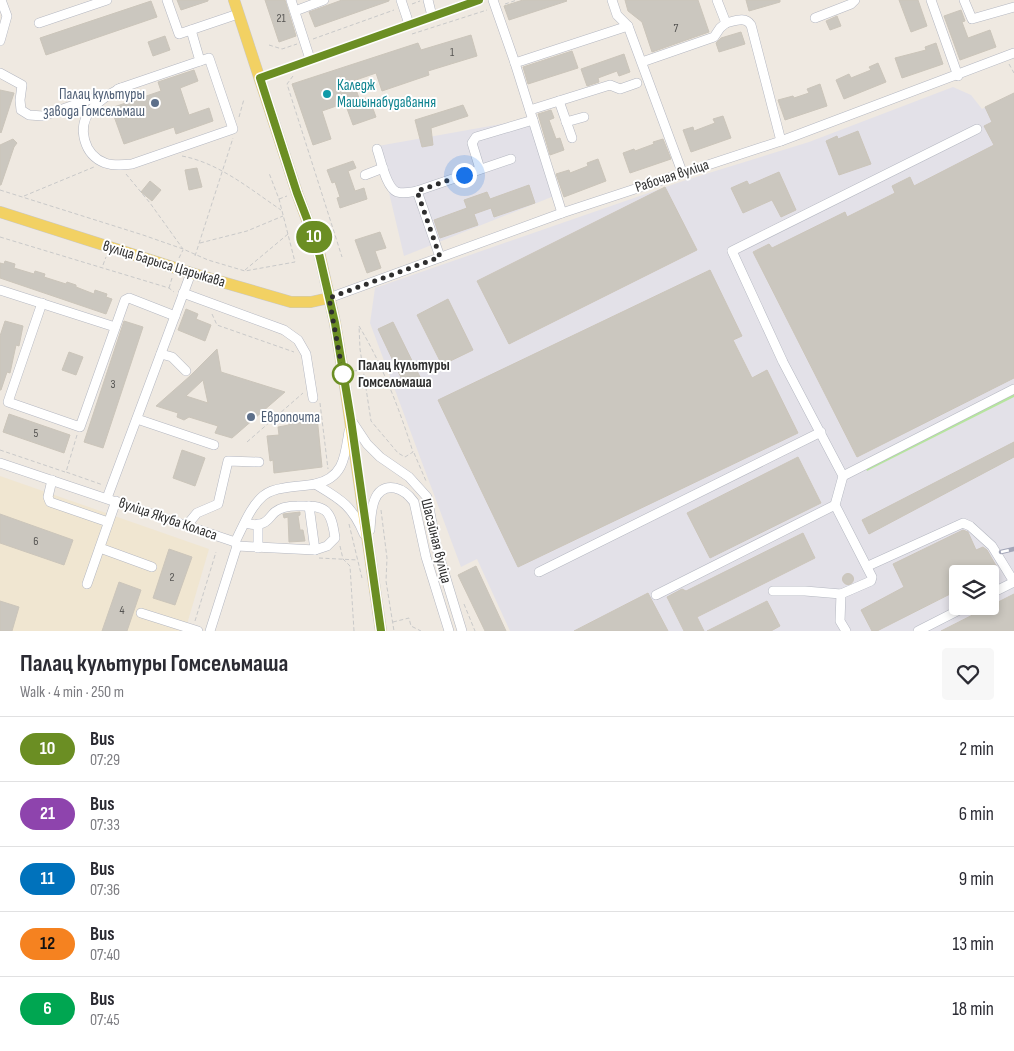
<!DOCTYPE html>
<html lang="en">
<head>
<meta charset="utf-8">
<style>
	:root { --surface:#fff; --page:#f7f7f7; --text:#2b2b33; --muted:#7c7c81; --line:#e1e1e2 }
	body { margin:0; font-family:"Sofia Sans Condensed",sans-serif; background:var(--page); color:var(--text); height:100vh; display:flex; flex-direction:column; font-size:19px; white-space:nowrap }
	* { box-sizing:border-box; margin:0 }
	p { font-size:16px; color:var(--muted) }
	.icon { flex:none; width:28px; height:28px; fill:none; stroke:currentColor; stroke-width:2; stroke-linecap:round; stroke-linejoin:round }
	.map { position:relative; height:631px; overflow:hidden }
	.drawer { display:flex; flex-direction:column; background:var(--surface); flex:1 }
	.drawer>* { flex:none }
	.badge { padding:0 10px; border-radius:16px; font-size:18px; line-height:32px }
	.buttons { position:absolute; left:949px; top:565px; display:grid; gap:10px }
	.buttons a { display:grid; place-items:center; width:50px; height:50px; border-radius:5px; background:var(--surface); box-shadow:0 2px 8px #0003; font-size:25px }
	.you { position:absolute; width:25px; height:25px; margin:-12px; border:4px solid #fff; border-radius:50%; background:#1a73e8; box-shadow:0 0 0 8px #1a73e833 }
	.map>.badge { position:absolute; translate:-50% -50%; box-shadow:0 0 0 2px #fff }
	.round { display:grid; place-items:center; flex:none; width:52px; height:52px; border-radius:5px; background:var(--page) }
	.headline { display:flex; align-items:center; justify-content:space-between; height:85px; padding:0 20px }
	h1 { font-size:24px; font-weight:700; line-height:38px }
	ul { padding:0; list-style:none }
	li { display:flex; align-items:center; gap:15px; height:65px; padding:0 20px; border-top:1px solid var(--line) }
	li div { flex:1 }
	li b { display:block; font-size:19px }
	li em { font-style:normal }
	li .badge { min-width:55px; font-weight:700; text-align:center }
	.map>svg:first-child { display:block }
	.industrial { fill:#e3e1e8; fill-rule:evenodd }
	.education { fill:#f0e6d1 }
	.green { fill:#b6e59e }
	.building { fill:#cbc7bf; stroke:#cbc5ba; fill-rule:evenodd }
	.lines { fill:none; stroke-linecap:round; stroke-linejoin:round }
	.minor-casing { stroke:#b4b7c1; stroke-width:10 }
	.major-casing { stroke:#c9c9c9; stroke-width:12 }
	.path { stroke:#c9c9c9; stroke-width:1; stroke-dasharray:4 2.5; stroke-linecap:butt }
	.minor { stroke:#fff; stroke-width:9 }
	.major { stroke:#f2d163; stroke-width:11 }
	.rail-casing { stroke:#a3a6b8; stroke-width:4.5 }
	.rail { stroke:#fff; stroke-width:2.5; stroke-dasharray:8; stroke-linecap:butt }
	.line-casing { stroke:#fff; stroke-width:11 }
	.line { stroke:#6b8e23; stroke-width:8 }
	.walk { stroke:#2e2e2e; stroke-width:5; stroke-dasharray:0 9 }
	.culture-dot { fill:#0f9aa8; stroke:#fff; stroke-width:2 }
	.service-dot { fill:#5c6f8a; stroke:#fff; stroke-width:2 }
	.stop-dot { fill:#fff; stroke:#6b8e23; stroke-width:2.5 }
	.labels { text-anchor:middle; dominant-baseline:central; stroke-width:4; stroke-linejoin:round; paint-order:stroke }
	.number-label { font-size:12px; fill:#555452 }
	.culture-label { font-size:15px; fill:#0d838f; stroke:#fff; text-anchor:start }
	.service-label { font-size:15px; fill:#4e5e75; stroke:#fff; text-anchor:end }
	.street-label { font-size:15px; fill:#2e2e2e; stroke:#fff }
	.stop-label { font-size:15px; font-weight:bold; fill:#2e2e2e; stroke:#fff; text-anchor:start }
</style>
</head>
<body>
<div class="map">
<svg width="1014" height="631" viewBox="0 0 1014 631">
	<rect width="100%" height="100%" fill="#efe9e1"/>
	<g class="industrial">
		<path d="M 953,87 L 971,95 L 982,109 L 1014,93 L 1014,631 L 510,631 L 477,559 L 461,567 L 370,323 L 375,288 L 683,181 L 809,142 ZM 958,574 L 990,574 L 990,606 L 958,606 Z"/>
		<path d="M 530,117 L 554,196 L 404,256 L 378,146 L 524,120 Z"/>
	</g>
	<path class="education" d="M 0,476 L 209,549 L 185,631 L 0,631 Z"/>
	<path class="green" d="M 1014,392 L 1014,397 L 867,471 L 866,468 Z"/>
	<g class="building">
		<path d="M 177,0 L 208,0 L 208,1 L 181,10 Z"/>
		<path d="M 265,0 L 285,0 L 296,36 L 279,42 Z"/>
		<path d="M 342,0 L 389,0 L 389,1 L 315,27 L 309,12 Z"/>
		<path d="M 523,0 L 566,0 L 567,1 L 509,20 L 504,6 Z"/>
		<path d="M 625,0 L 698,0 L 709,32 L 652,52 L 642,22 L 628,11 Z"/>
		<path d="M 746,0 L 780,0 L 780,2 L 749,11 Z"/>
		<path d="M 899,0 L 918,0 L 927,26 L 911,32 Z"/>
		<path d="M 151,1 L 157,17 L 46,55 L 40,38 Z"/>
		<path d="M 961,10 L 965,21 L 962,22 L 968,38 L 990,30 L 996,47 L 960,60 L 944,16 Z"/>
		<path d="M 837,16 L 841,26 L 830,30 L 826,21 Z"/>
		<path d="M 741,32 L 745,44 L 719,52 L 716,43 L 721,38 Z"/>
		<path d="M 471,35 L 477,56 L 428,71 L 429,75 L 382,91 L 376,73 L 353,81 L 360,101 L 369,98 L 376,117 L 353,125 L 345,103 L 322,111 L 331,139 L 313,145 L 292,84 L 418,43 L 421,50 Z"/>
		<path d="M 165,36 L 170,50 L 153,56 L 148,42 Z"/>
		<path d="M 936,43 L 943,64 L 902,78 L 895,58 L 926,50 L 925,47 Z"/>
		<path d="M 572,51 L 578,68 L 528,84 L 523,67 Z"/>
		<path d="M 624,54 L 630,72 L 619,76 L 617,71 L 598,78 L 599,82 L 587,86 L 581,69 Z"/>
		<path d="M 878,63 L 886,82 L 844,99 L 836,80 L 849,74 L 851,78 L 871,70 L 869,67 Z"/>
		<path d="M 194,70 L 198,81 L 180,88 L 189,115 L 209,108 L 213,121 L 176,134 L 174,127 L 124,144 L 111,108 L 161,91 L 158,82 Z"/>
		<path d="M 820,84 L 827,106 L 785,120 L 778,100 L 793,96 L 794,98 L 809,93 L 807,89 Z"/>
		<path d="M 0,90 L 14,93 L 1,133 L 0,132 Z"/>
		<path d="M 1014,93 L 1014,378 L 857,457 L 753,252 L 769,244 L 772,248 L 845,212 L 847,217 L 895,193 L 892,186 L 910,177 L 914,186 L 994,145 L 984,126 L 992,122 L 985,107 Z"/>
		<path d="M 463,105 L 468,116 L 431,128 L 433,145 L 422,147 L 415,120 Z"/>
		<path d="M 551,110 L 554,118 L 549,120 L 556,139 L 560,138 L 564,150 L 550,155 L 538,114 Z"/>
		<path d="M 723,116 L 731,138 L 691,152 L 683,130 L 693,127 L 694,131 L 715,123 L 713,119 Z"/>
		<path d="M 858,131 L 871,164 L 839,175 L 826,141 L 837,136 L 838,139 Z"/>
		<path d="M 13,139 L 17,143 L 14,147 L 1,185 L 0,185 L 0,145 Z"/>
		<path d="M 663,139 L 671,159 L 630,173 L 623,153 L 634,149 L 635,151 L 654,144 L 653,142 Z"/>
		<path d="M 598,159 L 606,181 L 564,197 L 556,174 L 569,170 L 570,173 L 588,166 L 587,163 Z"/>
		<path d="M 353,161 L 356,168 L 348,171 L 355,191 L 364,188 L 367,199 L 340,208 L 337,198 L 340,197 L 335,182 L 332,183 L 327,170 Z"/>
		<path d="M 197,168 L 202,187 L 189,190 L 185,170 Z"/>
		<path d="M 779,172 L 796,210 L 781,217 L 772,200 L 743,213 L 731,188 L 747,181 L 749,185 Z"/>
		<path d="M 150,181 L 161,190 L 152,201 L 141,192 Z"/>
		<path d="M 529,185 L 535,203 L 494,217 L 491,208 L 474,214 L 478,225 L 440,238 L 434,220 L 467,208 L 464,200 L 487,192 L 490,199 Z"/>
		<path d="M 665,187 L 697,250 L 509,344 L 477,281 Z"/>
		<path d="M 380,232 L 386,248 L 375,251 L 381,268 L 367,273 L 355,240 Z"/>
		<path d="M 5,261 L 15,264 L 14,268 L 34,274 L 35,271 L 45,274 L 44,277 L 66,284 L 67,282 L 76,285 L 76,287 L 94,294 L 95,290 L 107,294 L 106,297 L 112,299 L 106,314 L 0,278 L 0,263 L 4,264 Z"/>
		<path d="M 710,270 L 742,336 L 733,340 L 752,378 L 767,370 L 798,433 L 518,567 L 438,400 Z"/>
		<path d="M 448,299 L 473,350 L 442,365 L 417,315 Z"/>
		<path d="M 186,309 L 198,314 L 196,319 L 211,325 L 205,341 L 178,330 Z"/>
		<path d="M 5,321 L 23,326 L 19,346 L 16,345 L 10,373 L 7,372 L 1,390 L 0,390 L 0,336 Z"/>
		<path d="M 124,321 L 143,327 L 103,448 L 84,442 Z"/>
		<path d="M 393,322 L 422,381 L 406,388 L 378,329 Z"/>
		<path d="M 217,349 L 221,372 L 285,392 L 232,438 L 215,433 L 218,426 L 189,417 L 184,420 L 177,417 L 178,413 L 156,406 L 190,376 ZM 203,380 L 208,403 L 186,396 Z"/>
		<path d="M 69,352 L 83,357 L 76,375 L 62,370 Z"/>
		<path d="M 9,414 L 70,435 L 64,453 L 3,432 Z"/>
		<path d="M 317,416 L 322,467 L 274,473 L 273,460 L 270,461 L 267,436 L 279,435 L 278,427 L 289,425 L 288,418 Z"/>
		<path d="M 1014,442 L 1014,457 L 869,534 L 862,520 Z"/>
		<path d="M 182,450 L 205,458 L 195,486 L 173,478 Z"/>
		<path d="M 798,457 L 821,503 L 710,558 L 687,513 Z"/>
		<path d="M 300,512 L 300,515 L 298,516 L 300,530 L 303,530 L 305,541 L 289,542 L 288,517 L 284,518 L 283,514 Z"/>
		<path d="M 0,514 L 73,540 L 64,565 L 0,543 Z"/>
		<path d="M 963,530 L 968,532 L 976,550 L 983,547 L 987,550 L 998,569 L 989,574 L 958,574 L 958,590 L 877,631 L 872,631 L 861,610 L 904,587 L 893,564 Z"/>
		<path d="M 803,533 L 815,558 L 697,617 L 704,631 L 684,631 L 667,597 L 682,589 L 686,591 Z"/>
		<path d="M 169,549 L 192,557 L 175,605 L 153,598 Z"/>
		<path d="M 476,566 L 506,631 L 485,631 L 458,575 Z"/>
		<circle cx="848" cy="579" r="5.5"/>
		<path d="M 119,582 L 141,590 L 127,631 L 102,631 Z"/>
		<path d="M 648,593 L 668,631 L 574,631 Z"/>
		<path d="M 1014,594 L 1014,631 L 941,631 Z"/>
		<path d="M 0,601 L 19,607 L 12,631 L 0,631 Z"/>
		<path d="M 767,601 L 780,626 L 771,631 L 707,631 Z"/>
	</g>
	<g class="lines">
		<defs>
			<g id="minor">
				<path d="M 167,0 L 179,34 L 238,14"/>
				<path d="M 291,0 L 310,59"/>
				<path d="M 401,0 L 409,24"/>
				<path d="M 428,0 L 432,16"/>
				<path d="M 493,0 L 515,63"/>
				<path d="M 612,0 L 617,15 L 628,26 L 682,172"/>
				<path d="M 717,0 L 726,23 C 735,21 745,16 751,25 L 781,141"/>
				<path d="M 931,0 L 958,76"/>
				<path d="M 964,0 L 972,19 L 1014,7"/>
				<path d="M 295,11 L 324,0"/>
				<path d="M 815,18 L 851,4 L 855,0"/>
				<path d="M 39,23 L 107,0"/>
				<path d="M 0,41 L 7,16 L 1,0"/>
				<path d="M 642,62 L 714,37 L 720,28 L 726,23"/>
				<path d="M 0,73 L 22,85 L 20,100 L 21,110 L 29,115 L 43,116 L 105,94"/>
				<path d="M 260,78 L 479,0"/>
				<path d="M 121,88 C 109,94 99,100 90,111 C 77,128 84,155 105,163 C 114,166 123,165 132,164 L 233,129 L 209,58 L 200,61"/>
				<path d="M 118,89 L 200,61 L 191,30"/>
				<path d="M 559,101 L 572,138"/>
				<path d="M 530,110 L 610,85 L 620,89 L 637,83"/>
				<path d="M 566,122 L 584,117"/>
				<path d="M 377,149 C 381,160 386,188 397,192 C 404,194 411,192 417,191"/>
				<path d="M 480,169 L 472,143 L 476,137 L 533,120"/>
				<path d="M 365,175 L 383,168"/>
				<path d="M 562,213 L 515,63 L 628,26"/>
				<path d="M 440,257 L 417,191 L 511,159"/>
				<path d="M 0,290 L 115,327"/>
				<path d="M 183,293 L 284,330 L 298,340 L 306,354 L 313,398"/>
				<path d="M 329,298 L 562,213 L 781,141 L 1014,53"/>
				<path d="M 42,303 L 8,402 L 80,427 L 125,300 L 129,298 L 175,316"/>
				<path d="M 161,354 L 172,357 L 186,371"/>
				<path d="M 137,419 L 214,445"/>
				<path d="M 351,420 L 367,444 L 380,457 L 409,477 L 427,497 L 437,549 L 462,631"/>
				<path d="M 0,463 L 235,542"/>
				<path d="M 843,476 L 1014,389"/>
				<path d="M 52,480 L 48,497 L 50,502 L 108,522"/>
				<path d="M 315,484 C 340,499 352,505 364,534"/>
				<path d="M 107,498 L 191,273"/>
				<path d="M 245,523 C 249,524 256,526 260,524 C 268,523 270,516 275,512 C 281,507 290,506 297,506 C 326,505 331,509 335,538 L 327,546 L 315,550"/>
				<path d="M 258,524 L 258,548"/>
				<path d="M 187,525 L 197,513 L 218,504 L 228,461 L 259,462"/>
				<path d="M 370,530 C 371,515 371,484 395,488 C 404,490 409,495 414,502 L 426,557 L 449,631"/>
				<path d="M 235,542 C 243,527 250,507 263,496 C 269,491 277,489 284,488 C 294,486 305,486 315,484 C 344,478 345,456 349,431"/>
				<path d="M 237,546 L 315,550 L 309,506"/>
				<path d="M 100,548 L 152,567"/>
				<path d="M 868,566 L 963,523 L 970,526 L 992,546 L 1014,582"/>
				<path d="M 539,572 L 821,432"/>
				<path d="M 87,584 L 116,501"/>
				<path d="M 773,591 L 805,591 L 841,594"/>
				<path d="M 990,594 L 1014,582"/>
				<path d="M 656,595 L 835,505"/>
				<path d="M 141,613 L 198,631"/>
				<path d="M 210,631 L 237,546 L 235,542"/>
				<path d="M 846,631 L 840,621 L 841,594 L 871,581 L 872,577 L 835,505 L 843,476 L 783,362 L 732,251 L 977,129"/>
				<path d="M 918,631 L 967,606"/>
			</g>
			<g id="major">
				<path d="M 234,0 L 297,193 L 319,252 L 335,323 L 343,372 L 381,631"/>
				<path d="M 0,212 L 191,273 L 291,302 L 311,302 L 329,298"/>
			</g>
		</defs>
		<use href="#minor" class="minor-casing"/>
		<use href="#major" class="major-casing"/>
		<g class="path">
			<path d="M 412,4 L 420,1"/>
			<path d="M 505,4 L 517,0"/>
			<path d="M 412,34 L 487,10"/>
			<path d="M 313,39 L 394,10"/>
			<path d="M 269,45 L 282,49 L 297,44"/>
			<path d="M 1009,64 L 1014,73"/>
			<path d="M 293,76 L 287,84 L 342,257"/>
			<path d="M 239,117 L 244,99"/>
			<path d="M 182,156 C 219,163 250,189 281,210"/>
			<path d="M 126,174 L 150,203 L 183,249"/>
			<path d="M 0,190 L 143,235 L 183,249 L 208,260 L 245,271 L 295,262 L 279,199 L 269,173"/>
			<path d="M 24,196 L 94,167"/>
			<path d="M 279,199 L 287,196"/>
			<path d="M 0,237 L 169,288 L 174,292"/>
			<path d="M 200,243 L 247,231 L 283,216"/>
			<path d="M 195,256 L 233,138"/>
			<path d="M 179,258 L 183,250"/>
			<path d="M 103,265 L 106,257"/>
			<path d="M 245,270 L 288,234"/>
			<path d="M 169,288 L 172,278"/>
			<path d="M 212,314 L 217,325 L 294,352"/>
			<path d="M 359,326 C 383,366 399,408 413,452 L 405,457 L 398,453 L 371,421 L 360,349 Z"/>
			<path d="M 354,371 L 362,370"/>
			<path d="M 320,403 L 328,469"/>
			<path d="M 77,435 L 66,472 L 103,485"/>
			<path d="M 247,442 L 303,393"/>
			<path d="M 0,450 L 65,472"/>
			<path d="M 414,453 L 426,481"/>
			<path d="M 381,510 L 387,558 L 386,581 L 394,631"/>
			<path d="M 349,524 L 362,578"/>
			<path d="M 340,546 L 343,559 L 350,566 L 354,631"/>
			<path d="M 319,558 L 358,560"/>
			<path d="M 464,604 L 475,631"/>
			<path d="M 195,621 L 216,552"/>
			<path d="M 393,622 L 409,618 L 411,626 L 421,631"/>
		</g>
		<use href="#minor" class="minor"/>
		<use href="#major" class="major"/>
		<defs>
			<path id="rail" d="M 1001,552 L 1014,549"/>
		</defs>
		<use href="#rail" class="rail-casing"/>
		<use href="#rail" class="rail"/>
	</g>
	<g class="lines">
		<defs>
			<path id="line" d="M 381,631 L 351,420 L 335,323 L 317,245 L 297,193 L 260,78 L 479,0"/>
		</defs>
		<use href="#line" class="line-casing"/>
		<use href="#line" class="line"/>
		<path class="walk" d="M 343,374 L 329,298 L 440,257 L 417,191 L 464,175"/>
	</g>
	<circle class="culture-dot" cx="327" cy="94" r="5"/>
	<g class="service-dot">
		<circle cx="155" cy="103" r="5"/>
		<circle cx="251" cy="417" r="5"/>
	</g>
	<circle class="stop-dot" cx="343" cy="374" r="10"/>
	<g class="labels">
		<g class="number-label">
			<text x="281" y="18">21</text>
			<text x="676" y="28">7</text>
			<text x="452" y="52">1</text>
			<text x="113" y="384">3</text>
			<text x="36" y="433">5</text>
			<text x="36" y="541">6</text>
			<text x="172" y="577">2</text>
			<text x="122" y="610">4</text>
		</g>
		<g class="culture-label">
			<text x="337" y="85">Каледж<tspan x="337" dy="17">Машынабудавання</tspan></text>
		</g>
		<g class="service-label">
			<text x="145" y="94">Палац культуры<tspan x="145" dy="17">завода Гомсельмаш</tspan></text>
			<text x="261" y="417" text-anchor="start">Европочта</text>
		</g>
		<g class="street-label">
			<text transform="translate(672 176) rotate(-18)">Рабочая вуліца</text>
			<text transform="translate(164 264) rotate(17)">вуліца Барыса Царыкава</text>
			<text transform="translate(168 519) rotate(19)">вуліца Якуба Коласа</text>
			<text transform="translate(436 541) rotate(76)">Шасэйная вуліца</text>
		</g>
		<g class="stop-label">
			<text x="358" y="365">Палац культуры<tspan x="358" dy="17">Гомсельмаша</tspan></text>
		</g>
	</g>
</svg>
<div class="buttons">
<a><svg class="icon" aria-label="layers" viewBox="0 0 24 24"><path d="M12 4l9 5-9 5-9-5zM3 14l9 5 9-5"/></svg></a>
</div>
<div class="you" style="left:464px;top:175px"></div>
<b class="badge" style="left:314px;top:237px;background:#6b8e23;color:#fff">10</b>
</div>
<section class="drawer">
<div class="headline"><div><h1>Палац культуры Гомсельмаша</h1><p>Walk · 4 min · 250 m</p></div><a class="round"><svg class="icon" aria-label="heart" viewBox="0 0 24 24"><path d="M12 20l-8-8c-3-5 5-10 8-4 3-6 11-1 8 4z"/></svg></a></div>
<ul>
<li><span class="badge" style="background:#6b8e23;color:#fff">10</span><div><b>Bus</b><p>07:29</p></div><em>2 min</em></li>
<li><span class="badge" style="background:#8e44ad;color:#fff">21</span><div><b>Bus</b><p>07:33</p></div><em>6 min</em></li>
<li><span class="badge" style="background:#0072bc;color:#fff">11</span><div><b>Bus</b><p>07:36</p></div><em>9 min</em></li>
<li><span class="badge" style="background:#f58220;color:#111">12</span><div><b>Bus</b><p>07:40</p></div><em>13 min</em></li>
<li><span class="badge" style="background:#00a651;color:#fff">6</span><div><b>Bus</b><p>07:45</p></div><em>18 min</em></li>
</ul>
</section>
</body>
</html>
